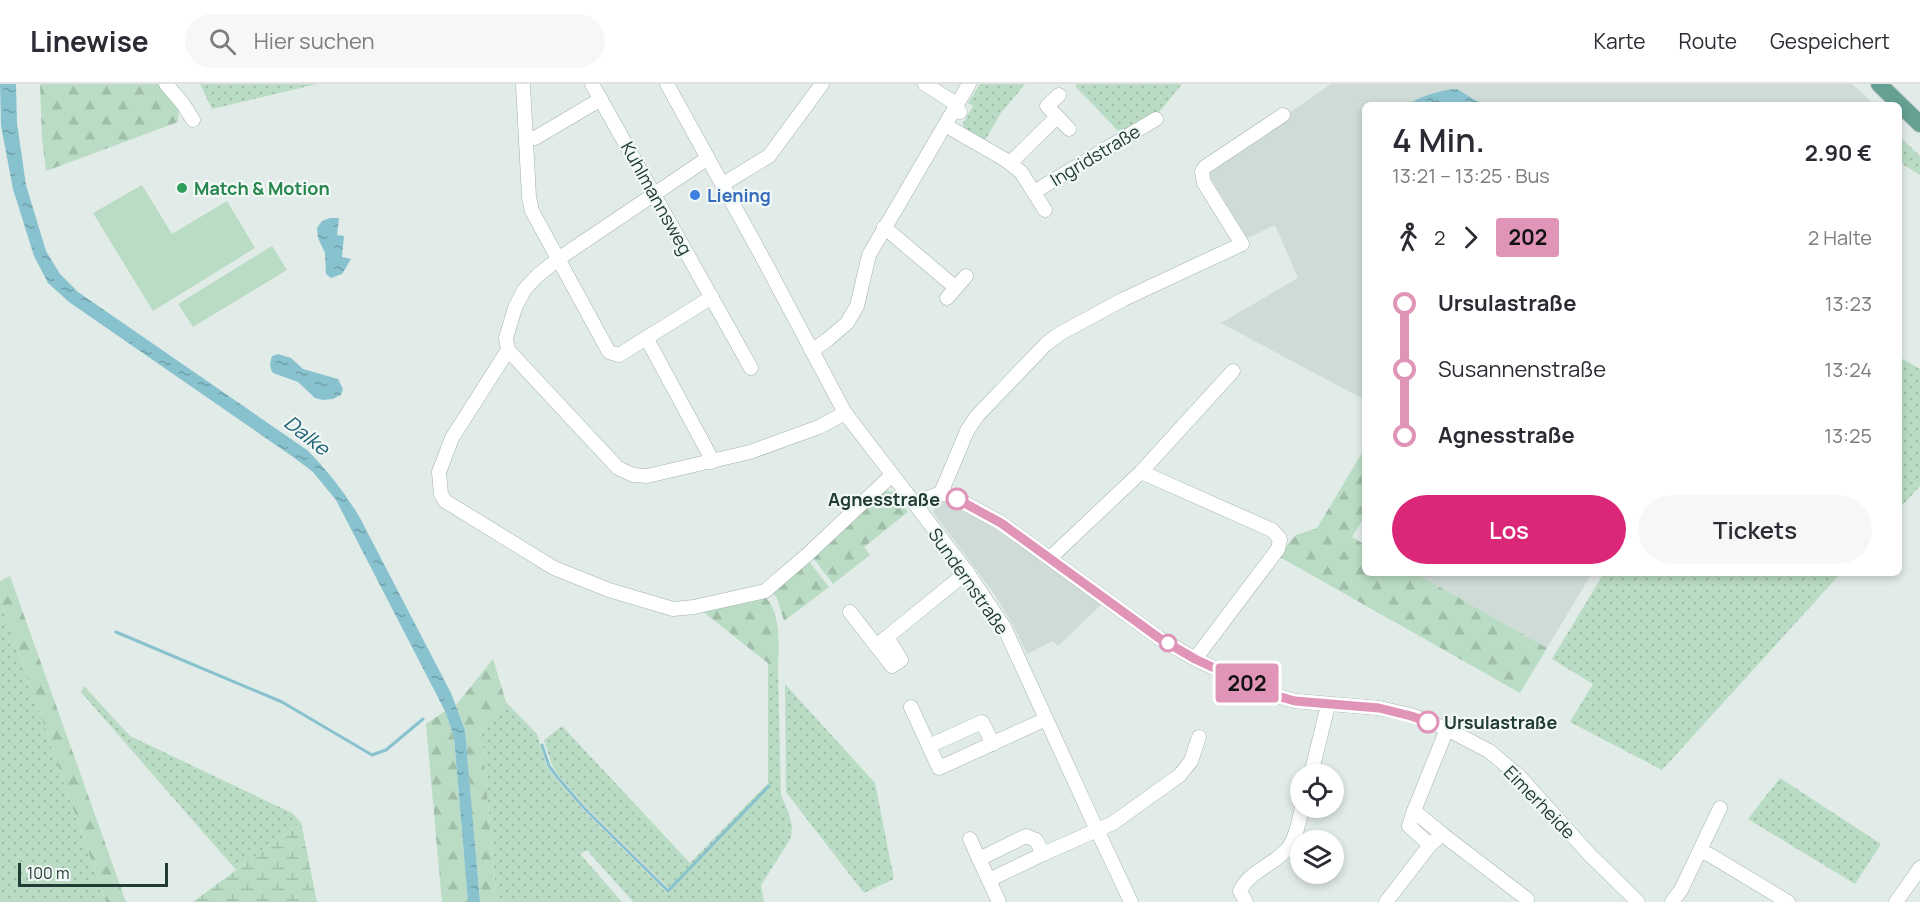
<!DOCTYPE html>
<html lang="de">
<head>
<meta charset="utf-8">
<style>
	:root { --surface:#fff; --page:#f7f7f7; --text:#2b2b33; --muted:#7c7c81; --line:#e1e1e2; --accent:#db2777 }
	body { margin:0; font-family:Manrope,sans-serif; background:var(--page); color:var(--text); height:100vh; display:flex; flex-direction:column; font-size:22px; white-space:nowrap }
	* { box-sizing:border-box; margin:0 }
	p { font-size:20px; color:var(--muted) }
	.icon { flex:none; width:33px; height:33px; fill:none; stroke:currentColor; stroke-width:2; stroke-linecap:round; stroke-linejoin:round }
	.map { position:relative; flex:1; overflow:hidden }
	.panel { position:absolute; left:1362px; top:18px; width:540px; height:474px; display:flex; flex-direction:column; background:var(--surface); border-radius:9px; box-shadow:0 3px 9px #0003 }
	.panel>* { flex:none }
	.badge { padding:0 12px; border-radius:4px; font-size:21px; line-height:39px }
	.buttons { position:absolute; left:1290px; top:680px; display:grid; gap:12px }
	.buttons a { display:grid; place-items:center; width:54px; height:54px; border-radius:50%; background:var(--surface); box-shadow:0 3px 9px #0003; font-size:30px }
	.scale { position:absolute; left:18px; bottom:15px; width:150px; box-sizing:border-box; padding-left:6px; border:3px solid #213b35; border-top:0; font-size:16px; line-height:21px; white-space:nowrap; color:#213b35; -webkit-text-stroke:4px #f1f8f5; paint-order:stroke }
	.map>.badge { position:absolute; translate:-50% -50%; box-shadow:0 0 0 3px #fff }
	.legs { display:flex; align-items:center; gap:9px; height:66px; padding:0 30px; font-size:20px }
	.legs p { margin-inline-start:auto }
	.overview { display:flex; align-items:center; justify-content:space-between; height:102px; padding:0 30px }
	h1 { font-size:33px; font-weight:600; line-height:45px }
	.cta { display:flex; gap:12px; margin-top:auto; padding:12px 30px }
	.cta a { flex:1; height:69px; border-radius:36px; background:var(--accent); color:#fff; font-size:24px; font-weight:600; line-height:69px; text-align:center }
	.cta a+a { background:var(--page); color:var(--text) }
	ul { padding:0 30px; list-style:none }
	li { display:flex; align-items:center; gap:21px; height:66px; font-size:22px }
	li i { display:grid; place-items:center; width:9px; height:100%; margin:0 8px; background:currentColor }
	li i::after { content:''; width:15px; height:15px; margin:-8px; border:4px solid; border-radius:50%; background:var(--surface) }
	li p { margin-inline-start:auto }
	li:first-child i { background:linear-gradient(#0000 50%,currentColor 0) }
	li:last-child i { background:linear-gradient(currentColor 50%,#0000 0) }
	header { display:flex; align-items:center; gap:36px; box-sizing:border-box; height:84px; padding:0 30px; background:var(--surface); border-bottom:2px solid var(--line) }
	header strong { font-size:28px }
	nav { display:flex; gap:33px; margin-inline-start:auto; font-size:21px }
	.search { width:420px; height:54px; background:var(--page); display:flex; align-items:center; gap:15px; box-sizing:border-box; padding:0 21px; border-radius:33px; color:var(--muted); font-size:22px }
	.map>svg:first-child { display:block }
	.built { fill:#cfdbd6 }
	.grass { fill:url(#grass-dots) }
	.forest { fill:url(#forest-firs) }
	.wetland { fill:url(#wetland-marsh) }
	.garden { fill:#badcc4 }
	.water { fill:url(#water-ripples) }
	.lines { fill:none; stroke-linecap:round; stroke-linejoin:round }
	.stream { stroke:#89c2cf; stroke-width:3 }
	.minor-casing { stroke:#a4b3ae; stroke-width:15 }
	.major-casing { stroke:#c1c8c6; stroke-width:18 }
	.minor { stroke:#fff; stroke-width:14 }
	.major { stroke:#66a093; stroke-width:16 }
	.line-1-casing { stroke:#fff; stroke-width:14 }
	.line-1 { stroke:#e094b7; stroke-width:9 }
	.leisure-dot { fill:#2e9e5b; stroke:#f1f8f5; stroke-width:2 }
	.shop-dot { fill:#3f7fe0; stroke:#f1f8f5; stroke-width:2 }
	.stop-1-dot { fill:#fff; stroke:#e094b7; stroke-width:3 }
	.labels { text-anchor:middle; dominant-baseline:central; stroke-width:4.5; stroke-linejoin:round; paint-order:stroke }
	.street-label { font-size:18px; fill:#213b35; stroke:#f1f8f5 }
	.leisure-label { font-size:18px; font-weight:bold; fill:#27864d; stroke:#f1f8f5; text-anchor:start }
	.shop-label { font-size:18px; font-weight:bold; fill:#366cbe; stroke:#f1f8f5; text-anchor:start }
	.stop-label { font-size:18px; font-weight:bold; fill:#213b35; stroke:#f1f8f5; text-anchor:end }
	.water-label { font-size:20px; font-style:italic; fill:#1d6375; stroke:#f1f8f5 }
</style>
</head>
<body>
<header>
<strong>Linewise</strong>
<div class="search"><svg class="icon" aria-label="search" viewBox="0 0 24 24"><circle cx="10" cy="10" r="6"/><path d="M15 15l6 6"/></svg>Hier suchen</div>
<nav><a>Karte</a><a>Route</a><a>Gespeichert</a></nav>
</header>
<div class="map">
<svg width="1920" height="818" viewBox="0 0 1920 818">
	<defs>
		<pattern id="grass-dots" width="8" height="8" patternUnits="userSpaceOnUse" patternTransform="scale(1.5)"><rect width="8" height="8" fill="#badcc4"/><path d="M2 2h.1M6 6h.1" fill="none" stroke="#a0bea9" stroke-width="1.8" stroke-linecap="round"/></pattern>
		<pattern id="forest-firs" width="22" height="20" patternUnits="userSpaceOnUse" patternTransform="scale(1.5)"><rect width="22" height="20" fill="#badcc4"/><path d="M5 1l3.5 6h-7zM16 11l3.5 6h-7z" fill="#a0bea9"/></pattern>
		<pattern id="wetland-marsh" width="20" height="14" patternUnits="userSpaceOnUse" patternTransform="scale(1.5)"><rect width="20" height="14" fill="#badcc4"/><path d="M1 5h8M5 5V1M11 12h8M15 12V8" fill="none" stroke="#a0bea9"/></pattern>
		<pattern id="water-ripples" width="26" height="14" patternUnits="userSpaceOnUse" patternTransform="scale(1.5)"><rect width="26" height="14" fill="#89c2cf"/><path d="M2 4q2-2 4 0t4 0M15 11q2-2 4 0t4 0" fill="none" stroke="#709fa9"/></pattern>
	</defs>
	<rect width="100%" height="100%" fill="#e1ebe7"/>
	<g class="built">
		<path d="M 1331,0 L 1852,0 L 1875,21 L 1365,21 L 1365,316 L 1221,239 L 1298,194 L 1275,141 L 1247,154 L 1209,91 L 1209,85 Z"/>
		<path d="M 944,418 L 964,425 L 997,446 L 1102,520 L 1058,562 L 1053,557 L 1027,570 L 1012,539 L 995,511 L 933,428 L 934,423 L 938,419 Z"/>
		<path d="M 1415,489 L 1592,489 L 1547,564 Z"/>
	</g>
	<g class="grass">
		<path d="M 200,0 L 317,0 L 212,25 Z"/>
		<path d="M 980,0 L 1025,0 L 1001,29 L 984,58 L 965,46 L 963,39 L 973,22 L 968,19 Z"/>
		<path d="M 1077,0 L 1182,0 L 1160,27 L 1121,50 L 1075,2 Z"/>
		<path d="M 1899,52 L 1920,72 L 1920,91 L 1899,78 Z"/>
		<path d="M 1899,273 L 1920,285 L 1920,402 L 1899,425 Z"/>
		<path d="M 1604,489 L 1841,489 L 1662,686 L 1570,638 L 1593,600 L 1552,575 Z"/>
		<path d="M 0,516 L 106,818 L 0,818 Z"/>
		<path d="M 768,579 L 778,587 L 781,711 L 789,730 L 792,742 L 791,754 L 761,801 L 764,818 L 633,818 L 587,766 L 580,770 L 622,818 L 497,818 L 481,643 L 506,618 L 537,650 L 547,683 L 557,696 L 583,726 L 667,809 L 670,806 L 586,723 L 560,693 L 552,681 L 544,656 L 562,642 L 690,779 L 768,699 Z"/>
		<path d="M 785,600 L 875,699 L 894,795 L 864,809 L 786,708 Z"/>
		<path d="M 84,602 L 130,652 L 292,729 L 301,738 L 236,786 L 81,608 Z"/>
		<path d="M 1780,694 L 1881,760 L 1855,800 L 1748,735 Z"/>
	</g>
	<g class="forest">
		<path d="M 40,0 L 159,0 L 179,23 L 178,38 L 46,87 L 42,54 Z"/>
		<path d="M 1365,364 L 1365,432 L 1352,453 L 1365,461 L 1365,489 L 1415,489 L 1547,564 L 1520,609 L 1278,472 L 1296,451 L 1317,444 Z"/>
		<path d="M 883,406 L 894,408 L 908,428 L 864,463 L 870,471 L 833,500 L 811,471 Z"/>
		<path d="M 807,475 L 829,503 L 784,537 L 777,514 L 771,507 Z"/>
		<path d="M 10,492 L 126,818 L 106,818 L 0,516 L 0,497 Z"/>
		<path d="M 763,511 C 783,528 778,563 778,587 L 701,526 Z"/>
		<path d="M 493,575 L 506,618 L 481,643 L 497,818 L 480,818 L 465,646 L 456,621 Z"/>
		<path d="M 445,627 L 454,653 L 468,818 L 442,818 L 426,640 Z"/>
	</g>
	<path class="wetland" d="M 301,738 L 317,818 L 193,818 Z"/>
	<g class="garden">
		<path d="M 142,101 L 172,150 L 227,117 L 255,164 L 153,227 L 93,129 Z"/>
		<path d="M 272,162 L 287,186 L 193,243 L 178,220 Z"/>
	</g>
	<g class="water">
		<path d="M 0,0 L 16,0 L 17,39 L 26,101 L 46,167 L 60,190 L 78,208 L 307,366 C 328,387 345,409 360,434 L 451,609 L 465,646 L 480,818 L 468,818 L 454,653 L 445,627 L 336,416 L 313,388 L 296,375 L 69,218 L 48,199 L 34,172 L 13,105 L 1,42 Z"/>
		<path d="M 1457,5 L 1483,21 L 1406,21 C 1423,12 1438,6 1457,5 Z"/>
		<path d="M 330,134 L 339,134 L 337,151 L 344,152 L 342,173 L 351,175 L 342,190 L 331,194 L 326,190 L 325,169 L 318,154 L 317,144 L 322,137 Z"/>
		<path d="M 278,270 L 291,274 L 303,285 L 338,295 L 343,305 L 341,311 L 333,315 L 323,316 L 315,314 L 298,298 L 273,289 C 269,283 270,279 272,272 Z"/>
	</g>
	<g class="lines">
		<g class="stream">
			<path d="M 116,548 L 282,618 L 372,671 L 386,666 L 423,635"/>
			<path d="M 542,661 L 549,682 L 558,694 L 584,724 L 668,807 L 769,702"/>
		</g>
		<defs>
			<g id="minor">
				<path d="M 166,0 L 183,20 L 193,36"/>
				<path d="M 523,0 L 529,113 L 532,127 L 609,268 L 619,271 L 712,213"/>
				<path d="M 592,0 L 751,284"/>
				<path d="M 667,0 L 766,180 L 845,329 L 967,488 L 1004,543 L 1097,746 L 1131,818"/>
				<path d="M 925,0 L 950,16 L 960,28"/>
				<path d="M 1059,11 L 1047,22 L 1069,45"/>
				<path d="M 952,45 L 1004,75 L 1021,88 L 1045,126"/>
				<path d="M 526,54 L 535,54 L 601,15"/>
				<path d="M 708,74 L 558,175 L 537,192 L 524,206 L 515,224 L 506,254 L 508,266 L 452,354 L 439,388 L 441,410 L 445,417 L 554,484 L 609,506 L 673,525 L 694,523 L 765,507 L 807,471 L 892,391"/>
				<path d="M 1010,79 L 1057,33"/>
				<path d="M 723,100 L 769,72 L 822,0"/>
				<path d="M 1034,108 L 1156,35"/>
				<path d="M 884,143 L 956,204"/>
				<path d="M 947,214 L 966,192"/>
				<path d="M 647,255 L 709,370 L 711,378"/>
				<path d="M 508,266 L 618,384 L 633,391 L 647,392 L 750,368 L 819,343 L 845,329"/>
				<path d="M 812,267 L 827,256 L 847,239 L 857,222 L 869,171 L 969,0"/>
				<path d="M 1141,388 L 1272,446 L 1280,455 L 1278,465 L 1195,575"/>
				<path d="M 941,409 L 967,347 L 977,332 L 1046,260 L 1061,249 L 1124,215 L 1242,160 L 1204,99 L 1202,88 L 1205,83 L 1283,31"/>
				<path d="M 917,422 L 925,415 L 941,409 L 948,411 L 967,420 L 1001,439 L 1159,554 L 1195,575 L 1270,610 L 1295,617 L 1379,624 L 1411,631 L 1447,645 L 1489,667 L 1519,692 L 1590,771 L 1638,818"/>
				<path d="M 1050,474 L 1141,388 L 1233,287"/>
				<path d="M 850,528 L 892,582 L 901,576 L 887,553"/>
				<path d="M 876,562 L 967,488"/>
				<path d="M 911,623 L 939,684 L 1046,635"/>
				<path d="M 929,662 L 982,638 L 993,660"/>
				<path d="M 1311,690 L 1328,621"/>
				<path d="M 1414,727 L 1409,742 L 1430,761"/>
				<path d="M 1442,750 L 1527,815"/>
				<path d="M 970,755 L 979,775"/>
				<path d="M 1700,767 L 1710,771 L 1788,818"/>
				<path d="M 989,796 L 1043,770"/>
				<path d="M 999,818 L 979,775 L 1026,752 L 1036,756 L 1043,770 L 1113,739 L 1180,691 L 1191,677 L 1199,653"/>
				<path d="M 1246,818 L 1240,807 C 1250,786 1275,781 1289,763 C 1297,752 1299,736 1302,723"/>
				<path d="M 1386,818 L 1430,761 L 1442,750 L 1414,727 L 1447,645"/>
				<path d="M 1672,818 L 1681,806 L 1720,724"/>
				<path d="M 1896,818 L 1920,784"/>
			</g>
			<path id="major" d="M 1879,0 L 1920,40"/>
		</defs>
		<use href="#minor" class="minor-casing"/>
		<use href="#major" class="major-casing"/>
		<use href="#minor" class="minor"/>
		<use href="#major" class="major"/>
	</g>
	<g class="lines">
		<defs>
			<path id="line-1" d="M 957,415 L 1001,439 L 1159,554 L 1195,575 L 1270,610 L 1295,617 L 1379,624 L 1411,632 L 1428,638"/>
		</defs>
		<use href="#line-1" class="line-1-casing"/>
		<use href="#line-1" class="line-1"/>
	</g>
	<circle class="leisure-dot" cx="182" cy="104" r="6"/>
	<circle class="shop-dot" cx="695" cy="111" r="6"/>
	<g class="stop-1-dot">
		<circle cx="957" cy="415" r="10"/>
		<circle cx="1168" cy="559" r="8"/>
		<circle cx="1428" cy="638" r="10"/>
	</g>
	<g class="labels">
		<g class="street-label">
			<text transform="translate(1095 71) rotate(-31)">Ingridstraße</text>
			<text transform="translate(657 114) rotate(61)">Kuhlmannsweg</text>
			<text transform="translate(969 497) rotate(55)">Sundernstraße</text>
			<text transform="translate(1540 718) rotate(46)">Eimerheide</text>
		</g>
		<g class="leisure-label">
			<text x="194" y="104">Match &amp; Motion</text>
		</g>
		<g class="shop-label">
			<text x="707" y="111">Liening</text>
		</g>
		<g class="stop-label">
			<text x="940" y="415">Agnesstraße</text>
			<text x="1444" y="638" text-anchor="start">Ursulastraße</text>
		</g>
		<g class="water-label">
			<text transform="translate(307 351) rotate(38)">Dalke</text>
		</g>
	</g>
</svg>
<div class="buttons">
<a><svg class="icon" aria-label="locate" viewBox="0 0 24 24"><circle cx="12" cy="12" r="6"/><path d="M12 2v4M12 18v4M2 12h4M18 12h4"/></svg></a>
<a><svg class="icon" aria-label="layers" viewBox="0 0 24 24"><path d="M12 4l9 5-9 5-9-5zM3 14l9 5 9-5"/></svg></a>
</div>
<div class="scale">100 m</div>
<b class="badge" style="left:1247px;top:599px;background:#e094b7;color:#111">202</b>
<section class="panel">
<div class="overview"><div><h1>4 Min.</h1><p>13:21 – 13:25 · Bus</p></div><b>2.90 €</b></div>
<div class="legs"><svg class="icon" aria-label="walk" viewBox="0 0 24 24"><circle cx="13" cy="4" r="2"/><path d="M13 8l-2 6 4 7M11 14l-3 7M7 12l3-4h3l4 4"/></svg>2<svg class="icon" aria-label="forward" viewBox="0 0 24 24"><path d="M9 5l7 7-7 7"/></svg><b class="badge" style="background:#e094b7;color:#111">202</b><p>2 Halte</p></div>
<ul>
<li><i style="color:#e094b7"></i><b>Ursulastraße</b><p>13:23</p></li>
<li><i style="color:#e094b7"></i><span>Susannenstraße</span><p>13:24</p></li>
<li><i style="color:#e094b7"></i><b>Agnesstraße</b><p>13:25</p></li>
</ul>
<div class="cta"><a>Los</a><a>Tickets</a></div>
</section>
</div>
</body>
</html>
